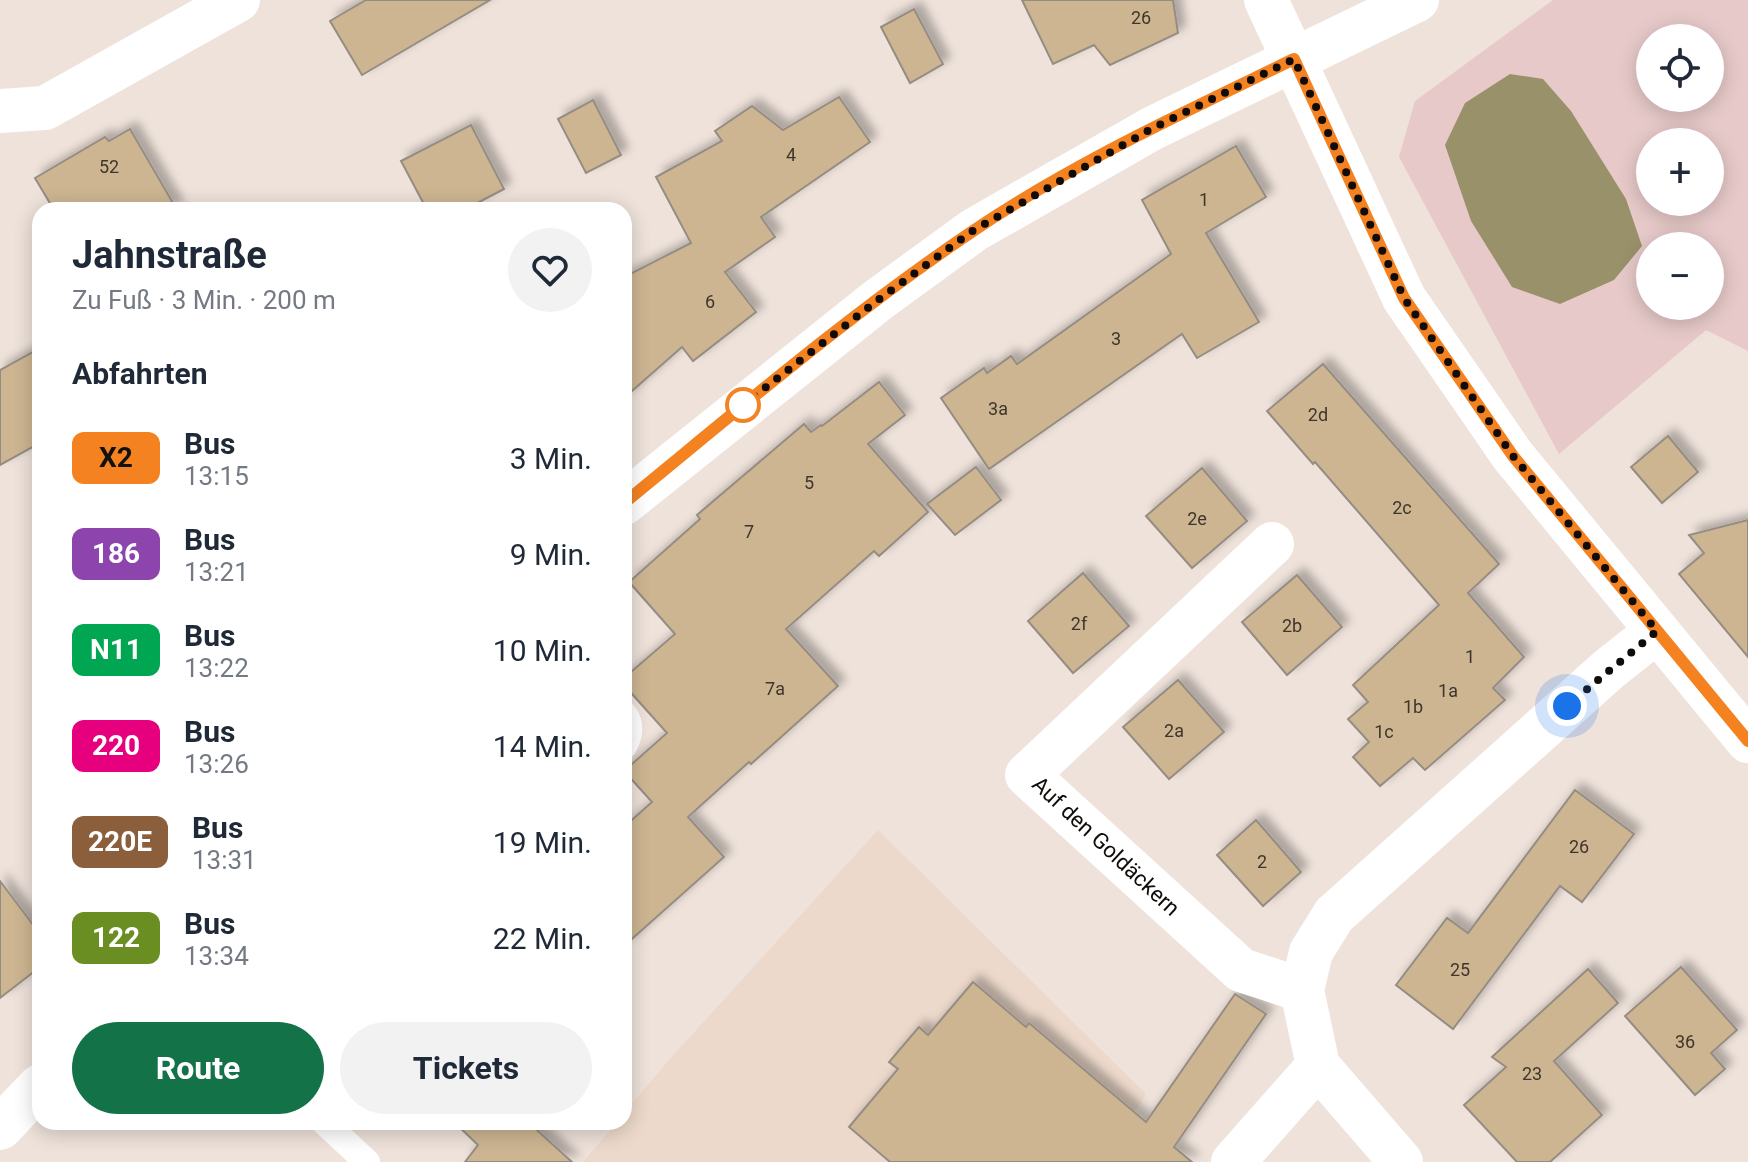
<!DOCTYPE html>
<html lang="de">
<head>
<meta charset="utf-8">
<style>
	:root { --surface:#fff; --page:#f2f2f3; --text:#1f2937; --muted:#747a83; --accent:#147248 }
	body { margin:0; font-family:Roboto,sans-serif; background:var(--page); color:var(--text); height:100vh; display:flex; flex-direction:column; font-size:30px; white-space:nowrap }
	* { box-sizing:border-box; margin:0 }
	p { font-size:26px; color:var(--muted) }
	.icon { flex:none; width:44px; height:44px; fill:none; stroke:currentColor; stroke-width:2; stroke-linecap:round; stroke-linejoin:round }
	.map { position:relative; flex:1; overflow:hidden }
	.sheet { position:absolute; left:32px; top:202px; width:600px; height:928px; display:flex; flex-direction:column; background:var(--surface); border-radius:24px; box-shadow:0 4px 20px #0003 }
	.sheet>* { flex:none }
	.badge { padding:0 16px; border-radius:12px; font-size:28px; line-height:52px }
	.buttons { position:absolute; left:1636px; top:24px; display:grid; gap:16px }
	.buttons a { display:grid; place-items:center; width:88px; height:88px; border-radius:50%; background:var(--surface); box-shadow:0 4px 20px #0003; font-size:40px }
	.you { position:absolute; width:40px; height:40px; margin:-20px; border:6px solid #fff; border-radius:50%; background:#1a73e8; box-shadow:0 0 0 12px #1a73e833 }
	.map>.badge { position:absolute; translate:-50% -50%; box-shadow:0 0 0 4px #fff }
	h2 { padding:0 40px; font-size:30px; line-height:72px }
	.round { display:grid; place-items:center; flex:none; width:84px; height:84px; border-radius:42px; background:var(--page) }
	.overview { display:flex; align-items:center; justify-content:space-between; height:136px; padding:0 40px }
	h1 { font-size:38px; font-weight:700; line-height:60px }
	.action { display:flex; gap:16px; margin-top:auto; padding:16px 40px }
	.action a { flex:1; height:92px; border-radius:48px; background:var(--accent); color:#fff; font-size:32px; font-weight:700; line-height:92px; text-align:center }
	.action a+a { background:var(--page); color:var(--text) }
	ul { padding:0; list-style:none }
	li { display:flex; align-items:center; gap:24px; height:96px; padding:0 40px }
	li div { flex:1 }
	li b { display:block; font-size:30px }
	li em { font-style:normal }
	li .badge { min-width:88px; font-weight:700; text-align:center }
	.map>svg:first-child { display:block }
	.built { fill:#ecd9cb }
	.green { fill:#e7c9c9; fill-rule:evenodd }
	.water { fill:#99916a }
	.building { fill:#cdb591; stroke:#958d83; stroke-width:2; filter:url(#shadow) }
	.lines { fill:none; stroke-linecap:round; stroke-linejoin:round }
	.lane { stroke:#fff; stroke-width:26 }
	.street { stroke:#fff; stroke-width:44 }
	.secondary { stroke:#fff; stroke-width:44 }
	.line-casing { stroke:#fff; stroke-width:18 }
	.line { stroke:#f58220; stroke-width:12 }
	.walk { stroke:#100c09; stroke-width:8; stroke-dasharray:0 14.4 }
	.stop-dot { fill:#fff; stroke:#f58220; stroke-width:4 }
	.labels { text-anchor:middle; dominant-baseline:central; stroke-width:8; stroke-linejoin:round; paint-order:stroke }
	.number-label { font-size:18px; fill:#3f362b }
	.street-label { font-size:22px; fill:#100c09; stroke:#fff }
</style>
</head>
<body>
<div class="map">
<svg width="1748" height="1162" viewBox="0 0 1748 1162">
	<defs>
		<filter id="shadow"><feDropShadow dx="7" dy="-7" stdDeviation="4" flood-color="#0004"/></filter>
	</defs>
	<rect width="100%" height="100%" fill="#eee2da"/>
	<path class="built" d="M 878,830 L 1146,1094 L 1104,1162 L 583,1162 L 617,1122 L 624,1122 L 624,1113 L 669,1060 Z"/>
	<path class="green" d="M 1553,0 L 1748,0 L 1748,351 L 1706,330 L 1559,454 L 1399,157 L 1415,101 ZM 1650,38 L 1710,38 L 1710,98 L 1650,98 ZM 1650,142 L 1710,142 L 1710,202 L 1650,202 ZM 1650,246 L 1710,246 L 1710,306 L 1650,306 Z"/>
	<path class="water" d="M 1510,74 L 1543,79 L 1571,111 L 1626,199 L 1642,246 L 1614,280 L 1560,304 L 1512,287 L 1471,221 L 1445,145 L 1465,103 Z"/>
	<g class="building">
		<path d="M 366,0 L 490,0 L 362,75 L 330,21 Z"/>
		<path d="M 1022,0 L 1173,0 L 1178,33 L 1110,65 L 1094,45 L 1053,64 Z"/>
		<path d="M 914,9 L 943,64 L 910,83 L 881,27 Z"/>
		<path d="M 839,97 L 870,142 L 761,217 L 775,237 L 725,272 L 756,312 L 693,361 L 682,347 L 624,398 L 624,277 L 691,243 L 656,177 L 722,141 L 715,131 L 752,106 L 783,130 Z"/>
		<path d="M 593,100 L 621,155 L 586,173 L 558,119 Z"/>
		<path d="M 471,125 L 504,189 L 464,210 L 427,210 L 401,161 Z"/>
		<path d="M 130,129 L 177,210 L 54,210 L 35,178 L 105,137 L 109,141 Z"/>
		<path d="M 1236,146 L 1266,197 L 1206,233 L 1259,322 L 1197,358 L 1182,334 L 989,469 L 941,398 L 984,368 L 987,373 L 1011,356 L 1017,364 L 1171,254 L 1142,200 Z"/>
		<path d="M 40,348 L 40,443 L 0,465 L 0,370 Z"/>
		<path d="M 1323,364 L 1499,564 L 1468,593 L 1524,657 L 1493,688 L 1505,700 L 1425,770 L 1413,758 L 1380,786 L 1353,757 L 1369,742 L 1348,719 L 1368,702 L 1353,685 L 1439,605 L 1315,462 L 1313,464 L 1267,411 Z"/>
		<path d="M 879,382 L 905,415 L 868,444 L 928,512 L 879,556 L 874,551 L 786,629 L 838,686 L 751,764 L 749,762 L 688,817 L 724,857 L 624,946 L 624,827 L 652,802 L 624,771 L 667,733 L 624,685 L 624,678 L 675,634 L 629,582 L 700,519 L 697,515 L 804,424 L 811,432 L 821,425 L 822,426 Z"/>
		<path d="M 1668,436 L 1698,472 L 1662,503 L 1631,467 Z"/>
		<path d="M 976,467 L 1001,500 L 955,535 L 927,504 Z"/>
		<path d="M 1202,468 L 1247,521 L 1192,568 L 1146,516 Z"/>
		<path d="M 1748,520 L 1748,657 L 1679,574 L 1704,553 L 1689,535 Z"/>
		<path d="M 1083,573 L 1129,626 L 1073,673 L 1028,621 Z"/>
		<path d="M 1297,575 L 1342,627 L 1287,675 L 1242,622 Z"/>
		<path d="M 1178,680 L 1224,732 L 1169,779 L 1123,727 Z"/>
		<path d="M 1575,790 L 1634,834 L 1582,902 L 1560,886 L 1453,1029 L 1396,985 L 1447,918 L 1468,933 Z"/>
		<path d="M 1256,820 L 1301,872 L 1263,906 L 1217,855 Z"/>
		<path d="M 0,881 L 40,934 L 40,967 L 0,998 Z"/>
		<path d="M 1681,967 L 1737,1030 L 1711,1053 L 1725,1069 L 1695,1095 L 1625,1016 Z"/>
		<path d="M 1588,969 L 1618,1003 L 1554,1061 L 1602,1115 L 1550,1162 L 1517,1162 L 1464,1105 L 1506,1067 L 1492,1057 Z"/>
		<path d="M 973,982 L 1026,1027 L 1029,1023 L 1146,1122 L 1235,994 L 1266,1014 L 1174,1147 L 1192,1162 L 890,1162 L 849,1127 L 898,1069 L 889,1062 L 919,1027 L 928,1035 Z"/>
		<path d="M 454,1122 L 528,1122 L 572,1162 L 465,1162 L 478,1145 Z"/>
	</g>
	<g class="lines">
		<g class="lane">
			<path d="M 624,714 C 632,724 630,736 624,746"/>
			<path d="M 324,1122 L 367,1162"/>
		</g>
		<g class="street">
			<path d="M 0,111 L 45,108 L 238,0"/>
			<path d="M 1272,544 L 1027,775 L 1241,970 L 1302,990"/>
			<path d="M 1233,1162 L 1318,1066"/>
			<path d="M 1401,1162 L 1318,1066 L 1302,990 L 1311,952 L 1334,915 L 1609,669 L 1657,631"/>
		</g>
		<g class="secondary">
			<path d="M 1266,0 L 1404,298 L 1513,456 L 1748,741"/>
			<path d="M 624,503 L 878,300 L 974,230 L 1153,128 L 1417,0"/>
			<path d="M 0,1128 L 40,1086"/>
		</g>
	</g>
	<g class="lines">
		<defs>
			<path id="line" d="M 624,503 C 738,410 851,313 973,231 C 1073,163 1185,112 1294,59 L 1404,298 L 1513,456 L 1748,741"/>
		</defs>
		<use href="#line" class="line-casing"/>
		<use href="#line" class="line"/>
		<path class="walk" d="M 743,405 L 878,300 L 974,230 L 1153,128 L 1294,59 L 1404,298 L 1513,456 L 1657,631 L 1567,706"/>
	</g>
	<circle class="stop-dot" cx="743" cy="405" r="16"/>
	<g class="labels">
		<g class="number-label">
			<text x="1141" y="17">26</text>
			<text x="791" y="154">4</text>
			<text x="109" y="166">52</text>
			<text x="1204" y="199">1</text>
			<text x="710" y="301">6</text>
			<text x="1116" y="338">3</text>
			<text x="998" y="408">3a</text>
			<text x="1318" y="414">2d</text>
			<text x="809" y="482">5</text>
			<text x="1402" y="507">2c</text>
			<text x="1197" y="518">2e</text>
			<text x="749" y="531">7</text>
			<text x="1079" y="623">2f</text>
			<text x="1292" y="625">2b</text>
			<text x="1470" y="656">1</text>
			<text x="775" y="688">7a</text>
			<text x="1448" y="690">1a</text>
			<text x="1413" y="706">1b</text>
			<text x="1174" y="730">2a</text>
			<text x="1384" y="731">1c</text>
			<text x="1579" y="846">26</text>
			<text x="1262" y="861">2</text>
			<text x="1460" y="969">25</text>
			<text x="1685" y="1041">36</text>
			<text x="1532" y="1073">23</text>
		</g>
		<g class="street-label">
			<text transform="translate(1106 846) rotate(43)">Auf den Goldäckern</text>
		</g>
	</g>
</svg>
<div class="buttons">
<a><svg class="icon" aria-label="locate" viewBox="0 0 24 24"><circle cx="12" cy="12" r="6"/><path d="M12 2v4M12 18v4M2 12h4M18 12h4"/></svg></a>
<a>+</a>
<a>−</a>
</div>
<div class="you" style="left:1567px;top:706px"></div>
<section class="sheet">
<div class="overview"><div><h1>Jahnstraße</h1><p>Zu Fuß · 3 Min. · 200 m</p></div><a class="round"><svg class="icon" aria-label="heart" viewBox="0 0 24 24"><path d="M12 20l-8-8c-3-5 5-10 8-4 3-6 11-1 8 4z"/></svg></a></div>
<h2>Abfahrten</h2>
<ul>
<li><span class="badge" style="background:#f58220;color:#111">X2</span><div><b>Bus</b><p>13:15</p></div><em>3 Min.</em></li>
<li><span class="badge" style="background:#8e44ad;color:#fff">186</span><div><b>Bus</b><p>13:21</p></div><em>9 Min.</em></li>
<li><span class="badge" style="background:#00a651;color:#fff">N11</span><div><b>Bus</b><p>13:22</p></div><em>10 Min.</em></li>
<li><span class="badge" style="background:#e6007e;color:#fff">220</span><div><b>Bus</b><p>13:26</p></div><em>14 Min.</em></li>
<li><span class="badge" style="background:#8b5e3c;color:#fff">220E</span><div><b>Bus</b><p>13:31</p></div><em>19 Min.</em></li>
<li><span class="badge" style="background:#6b8e23;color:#fff">122</span><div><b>Bus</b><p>13:34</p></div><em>22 Min.</em></li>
</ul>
<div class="action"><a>Route</a><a>Tickets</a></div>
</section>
</div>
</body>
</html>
